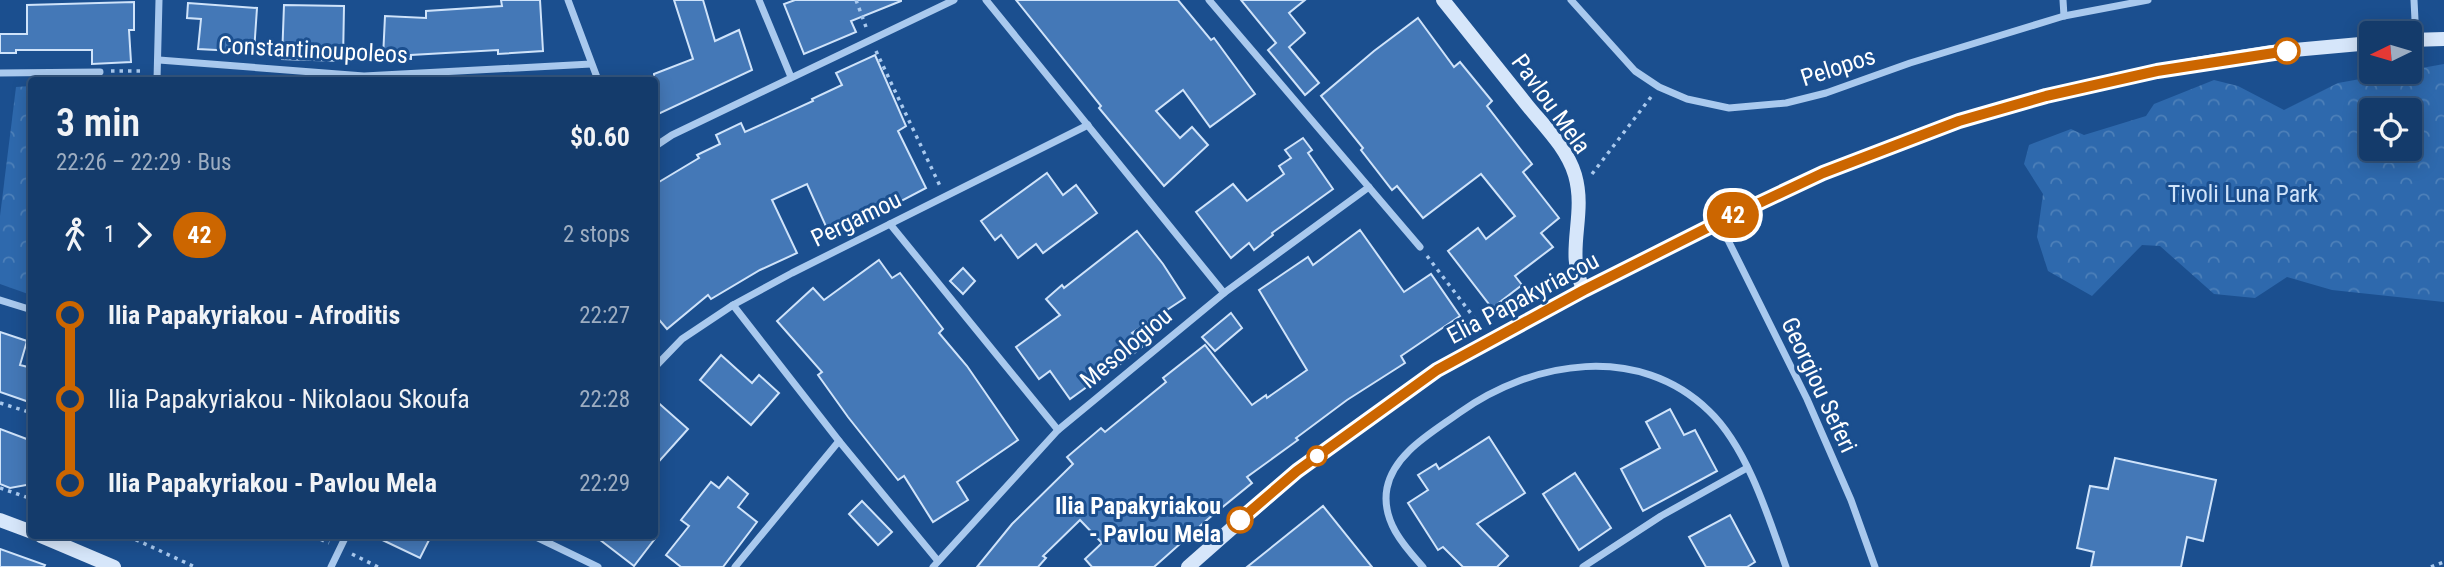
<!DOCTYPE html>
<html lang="en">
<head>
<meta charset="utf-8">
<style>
	:root { --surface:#143b6b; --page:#1d4271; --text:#f1f3f6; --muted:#9dadc1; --line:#33557e }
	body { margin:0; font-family:"Roboto Condensed",sans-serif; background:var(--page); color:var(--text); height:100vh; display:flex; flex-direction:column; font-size:26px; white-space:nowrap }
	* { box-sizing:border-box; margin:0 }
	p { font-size:23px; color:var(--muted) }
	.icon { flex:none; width:38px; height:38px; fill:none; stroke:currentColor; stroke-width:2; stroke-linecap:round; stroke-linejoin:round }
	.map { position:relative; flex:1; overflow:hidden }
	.drawer { position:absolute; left:28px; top:77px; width:630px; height:462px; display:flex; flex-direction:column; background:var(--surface); border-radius:7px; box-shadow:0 4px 18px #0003,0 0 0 2px var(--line) }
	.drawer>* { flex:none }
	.badge { padding:0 14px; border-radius:23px; font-size:24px; line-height:46px }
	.needle { width:46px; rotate:265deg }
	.controls { position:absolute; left:2359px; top:21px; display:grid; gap:14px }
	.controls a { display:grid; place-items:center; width:63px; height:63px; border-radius:7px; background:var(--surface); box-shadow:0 4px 18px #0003,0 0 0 2px var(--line); font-size:35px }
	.map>.badge { position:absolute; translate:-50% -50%; box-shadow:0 0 0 4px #fff }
	.legs { display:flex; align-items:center; gap:10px; height:77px; padding:0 28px; font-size:23px }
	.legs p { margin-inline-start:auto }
	.summary { display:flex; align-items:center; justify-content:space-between; height:119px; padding:0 28px }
	h1 { font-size:38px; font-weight:600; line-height:52px }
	ul { padding:0 28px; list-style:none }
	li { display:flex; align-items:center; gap:24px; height:84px; font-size:26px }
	li i { display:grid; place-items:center; width:10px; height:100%; margin:0 9px; background:currentColor }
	li i::after { content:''; width:18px; height:18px; margin:-9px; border:5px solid; border-radius:50%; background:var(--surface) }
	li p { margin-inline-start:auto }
	li:first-child i { background:linear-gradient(#0000 50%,currentColor 0) }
	li:last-child i { background:linear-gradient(currentColor 50%,#0000 0) }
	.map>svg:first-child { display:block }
	.park { fill:url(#park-crowns); fill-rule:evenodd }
	.building { fill:#4478b7; stroke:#cfe3fa; stroke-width:2 }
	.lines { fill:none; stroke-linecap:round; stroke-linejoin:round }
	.path { stroke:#a9c9ee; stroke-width:3.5; stroke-dasharray:3.5 5; stroke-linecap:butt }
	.street { stroke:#a9c9ee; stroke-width:7 }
	.secondary { stroke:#d6e6fa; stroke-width:14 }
	.line-1-casing { stroke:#fff; stroke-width:16 }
	.line-1 { stroke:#c60; stroke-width:10 }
	.stop-1-dot { fill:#fff; stroke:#c60; stroke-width:3.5 }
	.labels { text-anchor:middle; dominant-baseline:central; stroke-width:6; stroke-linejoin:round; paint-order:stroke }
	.street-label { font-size:24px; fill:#fff; stroke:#1b4f8f }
	.park-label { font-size:24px; fill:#cfe3fa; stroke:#1b4f8f }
	.stop-label { font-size:24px; font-weight:bold; fill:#fff; stroke:#1b4f8f; text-anchor:end }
</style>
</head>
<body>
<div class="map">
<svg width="2444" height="567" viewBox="0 0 2444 567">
	<defs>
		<pattern id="park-crowns" width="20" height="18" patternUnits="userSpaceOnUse" patternTransform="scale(1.75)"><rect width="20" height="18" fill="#2e69ad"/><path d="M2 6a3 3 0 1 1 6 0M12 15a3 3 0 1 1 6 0" fill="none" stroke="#4d80b9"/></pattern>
	</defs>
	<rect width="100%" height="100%" fill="#1b4f8f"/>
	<g class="park">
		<path d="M 2444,64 L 2444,302 L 2332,290 L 2287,277 L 2255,298 L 2214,294 L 2160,246 L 2142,245 L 2092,296 L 2048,271 L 2037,237 L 2043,194 L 2024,164 L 2029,145 L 2071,129 L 2084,135 L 2146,116 L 2154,104 L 2214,80 L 2238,86 L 2284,110 L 2338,83 ZM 2410,110 L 2410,149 L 2371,149 L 2371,110 Z"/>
		<path d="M 31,86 L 32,86 L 31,295 L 0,284 L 0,216 L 16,87 Z"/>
	</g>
	<g class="building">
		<path d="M 501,0 L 540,0 L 543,51 L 498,54 L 498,50 L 411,55 L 411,59 L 383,58 L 385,16 L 426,18 L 426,11 L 502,6 Z"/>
		<path d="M 674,0 L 703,0 L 715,41 L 739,30 L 752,70 L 654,116 L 654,74 L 693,59 Z"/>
		<path d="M 795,0 L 901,0 L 901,1 L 851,21 L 856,32 L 804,54 L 784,4 Z"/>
		<path d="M 1016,0 L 1178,0 L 1211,40 L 1214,38 L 1255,94 L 1210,127 L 1183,90 L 1156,111 L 1180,138 L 1192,127 L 1208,145 L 1164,186 L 1099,108 L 1101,106 Z"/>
		<path d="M 1241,0 L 1305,0 L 1289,13 L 1305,33 L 1289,47 L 1319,83 L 1305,95 L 1268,50 L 1276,43 Z"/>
		<path d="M 134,2 L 134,30 L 129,30 L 131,62 L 92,64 L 92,50 L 16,50 L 16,53 L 0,53 L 0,34 L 27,34 L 27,5 Z"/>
		<path d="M 188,3 L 257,8 L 254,52 L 198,49 L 201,19 L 187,18 Z"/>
		<path d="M 284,5 L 344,6 L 343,61 L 282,59 Z"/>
		<path d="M 1418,18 L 1454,67 L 1460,62 L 1492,101 L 1487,106 L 1532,164 L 1523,172 L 1559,218 L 1541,233 L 1553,247 L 1515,276 L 1522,285 L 1492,308 L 1448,251 L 1478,228 L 1486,239 L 1515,216 L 1481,174 L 1423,218 L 1397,186 L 1392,190 L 1361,150 L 1363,148 L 1321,96 L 1374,51 Z"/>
		<path d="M 875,55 L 906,126 L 898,131 L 926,188 L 888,208 L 886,204 L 828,231 L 807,184 L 772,200 L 797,253 L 760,270 L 711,299 L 708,295 L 667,329 L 654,314 L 654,185 L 699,158 L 697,155 L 720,144 L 716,135 L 741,123 L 745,132 L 813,101 L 812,99 L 842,85 L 836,73 Z"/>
		<path d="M 1303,138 L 1312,150 L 1308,153 L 1333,189 L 1272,233 L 1273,235 L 1254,250 L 1249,243 L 1231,258 L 1196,212 L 1233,184 L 1247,201 L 1284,174 L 1279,166 L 1291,158 L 1285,150 Z"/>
		<path d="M 1047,173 L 1063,195 L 1076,185 L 1097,213 L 1043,253 L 1036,244 L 1018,258 L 1001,235 L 995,240 L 981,221 Z"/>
		<path d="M 1360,230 L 1404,292 L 1431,274 L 1460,316 L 1401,356 L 1405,363 L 1347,400 L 1296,438 L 1298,440 L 1247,477 L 1252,483 L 1208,519 L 1154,567 L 1092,567 L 1085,559 L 1102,543 L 1080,520 L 1043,556 L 1046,558 L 1038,567 L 977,567 L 1012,524 L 1073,464 L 1067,457 L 1101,428 L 1105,432 L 1166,382 L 1163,378 L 1205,345 L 1252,405 L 1266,395 L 1267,398 L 1307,370 L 1259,290 L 1308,257 L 1313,265 Z"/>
		<path d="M 1137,231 L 1163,264 L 1185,298 L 1132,333 L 1143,346 L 1114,369 L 1113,368 L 1070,399 L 1050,371 L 1039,379 L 1016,347 L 1060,315 L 1046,299 L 1062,285 L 1064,288 Z"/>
		<path d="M 879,260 L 892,278 L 900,273 L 943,329 L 939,333 L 967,366 L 1018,440 L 957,482 L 968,500 L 933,522 L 904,476 L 898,480 L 848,417 L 818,375 L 822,372 L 777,321 L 813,288 L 824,300 Z"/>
		<path d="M 963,268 L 975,281 L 963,294 L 950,281 Z"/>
		<path d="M 1231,313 L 1242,328 L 1215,351 L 1202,337 Z"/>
		<path d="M 0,332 L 27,341 L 20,365 L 32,368 L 32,403 L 0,392 Z"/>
		<path d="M 721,355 L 752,383 L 759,375 L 779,393 L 751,425 L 700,380 Z"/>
		<path d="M 654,399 L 688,429 L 654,467 Z"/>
		<path d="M 1670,409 L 1684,435 L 1695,430 L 1717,471 L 1643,511 L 1621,469 L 1660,448 L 1646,422 Z"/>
		<path d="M 0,429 L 32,441 L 32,484 L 10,488 L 0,484 Z"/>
		<path d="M 1489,437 L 1525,493 L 1477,524 L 1508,556 L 1497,567 L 1463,567 L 1443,547 L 1438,550 L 1408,503 L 1428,490 L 1418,475 L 1436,464 L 1439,469 Z"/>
		<path d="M 2115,458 L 2216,480 L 2203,541 L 2187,537 L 2181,567 L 2091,567 L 2094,552 L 2077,548 L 2090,486 L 2108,489 Z"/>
		<path d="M 1575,473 L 1611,528 L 1579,550 L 1543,494 Z"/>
		<path d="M 728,477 L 748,494 L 738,507 L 757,522 L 723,567 L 681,567 L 666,555 L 689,526 L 681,520 L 711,482 L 719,488 Z"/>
		<path d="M 862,501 L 892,532 L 878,545 L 849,514 Z"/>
		<path d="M 1323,506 L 1372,567 L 1247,567 Z"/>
		<path d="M 1730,515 L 1755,562 L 1747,567 L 1706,567 L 1689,537 Z"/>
		<path d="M 374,536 L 431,536 L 420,558 Z"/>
		<path d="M 595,536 L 657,536 L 634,566 Z"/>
		<path d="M 0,549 L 45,565 L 44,567 L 0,567 Z"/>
	</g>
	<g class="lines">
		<g class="path">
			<path d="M 856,0 L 866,27"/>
			<path d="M 876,51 L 940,186"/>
			<path d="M 111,71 L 145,71"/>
			<path d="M 1592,174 L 1651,97"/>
			<path d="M 1427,256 L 1482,328"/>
			<path d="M 0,403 L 32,413"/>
			<path d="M 0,488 L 32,499"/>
			<path d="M 128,536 L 195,567"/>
			<path d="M 313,536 L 329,543"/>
			<path d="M 352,554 L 378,567"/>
			<path d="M 2431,567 L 2444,562"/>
		</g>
		<g class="street">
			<path d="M 568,0 L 598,80"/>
			<path d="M 759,0 L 791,77"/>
			<path d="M 986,0 L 1224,293"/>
			<path d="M 1209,0 L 1420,247"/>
			<path d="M 1571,0 L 1635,71 L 1659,87 L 1687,99 L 1729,108 L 1786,103 L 1826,93 L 1910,63 L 2064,16 L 2148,0"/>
			<path d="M 2063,0 L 2064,16"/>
			<path d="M 2414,0 L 2416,40"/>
			<path d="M 159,60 L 364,76 L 591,64"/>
			<path d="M 0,73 L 100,72"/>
			<path d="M 157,80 L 159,0"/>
			<path d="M 654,147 L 672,135 L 954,0"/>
			<path d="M 1719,222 L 1807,399 L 1851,500 L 1875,567"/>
			<path d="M 890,224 L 1058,430"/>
			<path d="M 0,300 L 32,310"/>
			<path d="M 733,305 L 839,441 L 938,561"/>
			<path d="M 654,368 L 682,339 L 733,305 L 792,273 L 1088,125"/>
			<path d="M 534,536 L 598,567"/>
			<path d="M 331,567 L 346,536"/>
			<path d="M 735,567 L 839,441"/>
			<path d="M 933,567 L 1058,430 L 1224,293 L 1369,187"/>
			<path d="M 1423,567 C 1403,545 1381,520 1387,488 C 1394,453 1433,432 1459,413 C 1533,360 1639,343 1709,411 C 1747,447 1769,518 1786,567"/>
			<path d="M 1583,567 L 1661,516 L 1747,468"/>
		</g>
		<g class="secondary">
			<path d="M 1443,0 C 1471,35 1499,70 1527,105 C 1544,126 1567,148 1575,175 C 1587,217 1564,252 1584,290"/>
			<path d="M 2410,40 L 2444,39"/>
			<path d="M 0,520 L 32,532"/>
			<path d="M 41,536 L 114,567"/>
			<path d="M 1188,567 L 1297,471 L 1437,370 L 1584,290 L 1719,222 L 1823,173 L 1959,121 L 2046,96 L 2157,71 L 2215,61 L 2272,52 L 2371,43"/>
		</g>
	</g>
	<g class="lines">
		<defs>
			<path id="line-1" d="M 1240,520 L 1297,471 L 1437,370 L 1584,290 L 1719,222 L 1823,173 L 1959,121 L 2046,96 L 2157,71 L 2287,51"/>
		</defs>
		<use href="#line-1" class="line-1-casing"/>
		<use href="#line-1" class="line-1"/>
	</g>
	<g class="stop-1-dot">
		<circle cx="2287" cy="51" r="12"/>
		<circle cx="1317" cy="456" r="9"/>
		<circle cx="1240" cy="520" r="12"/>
	</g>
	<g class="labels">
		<g class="street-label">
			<text transform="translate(313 50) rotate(3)">Constantinoupoleos</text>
			<text transform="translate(1838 67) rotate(-18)">Pelopos</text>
			<text transform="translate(1551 104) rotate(54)">Pavlou Mela</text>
			<text transform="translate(856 219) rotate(-26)">Pergamou</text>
			<text transform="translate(1523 298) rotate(-28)">Elia Papakyriacou</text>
			<text transform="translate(1126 348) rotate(-40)">Mesologiou</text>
			<text transform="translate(1819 385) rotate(65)">Georgiou Seferi</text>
		</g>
		<g class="park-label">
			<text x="2243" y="194">Tivoli Luna Park</text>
		</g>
		<g class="stop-label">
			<text x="1221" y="506">Ilia Papakyriakou<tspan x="1221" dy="28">- Pavlou Mela</tspan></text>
		</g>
	</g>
</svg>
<div class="controls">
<a><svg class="needle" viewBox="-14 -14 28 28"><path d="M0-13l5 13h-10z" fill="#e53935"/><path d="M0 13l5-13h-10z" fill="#9dadc1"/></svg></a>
<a><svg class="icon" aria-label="locate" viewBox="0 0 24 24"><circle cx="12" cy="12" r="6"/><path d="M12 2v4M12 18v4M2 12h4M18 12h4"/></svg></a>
</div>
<b class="badge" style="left:1733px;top:215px;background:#c60;color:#fff">42</b>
<section class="drawer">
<div class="summary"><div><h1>3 min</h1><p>22:26 – 22:29 · Bus</p></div><b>$0.60</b></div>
<div class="legs"><svg class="icon" aria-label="walk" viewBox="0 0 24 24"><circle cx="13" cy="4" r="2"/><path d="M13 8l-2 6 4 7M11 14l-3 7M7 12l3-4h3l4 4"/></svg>1<svg class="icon" aria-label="forward" viewBox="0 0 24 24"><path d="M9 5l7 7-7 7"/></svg><b class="badge" style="background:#c60;color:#fff">42</b><p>2 stops</p></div>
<ul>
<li><i style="color:#c60"></i><b>Ilia Papakyriakou - Afroditis</b><p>22:27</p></li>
<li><i style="color:#c60"></i><span>Ilia Papakyriakou - Nikolaou Skoufa</span><p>22:28</p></li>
<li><i style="color:#c60"></i><b>Ilia Papakyriakou - Pavlou Mela</b><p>22:29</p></li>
</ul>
</section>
</div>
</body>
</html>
